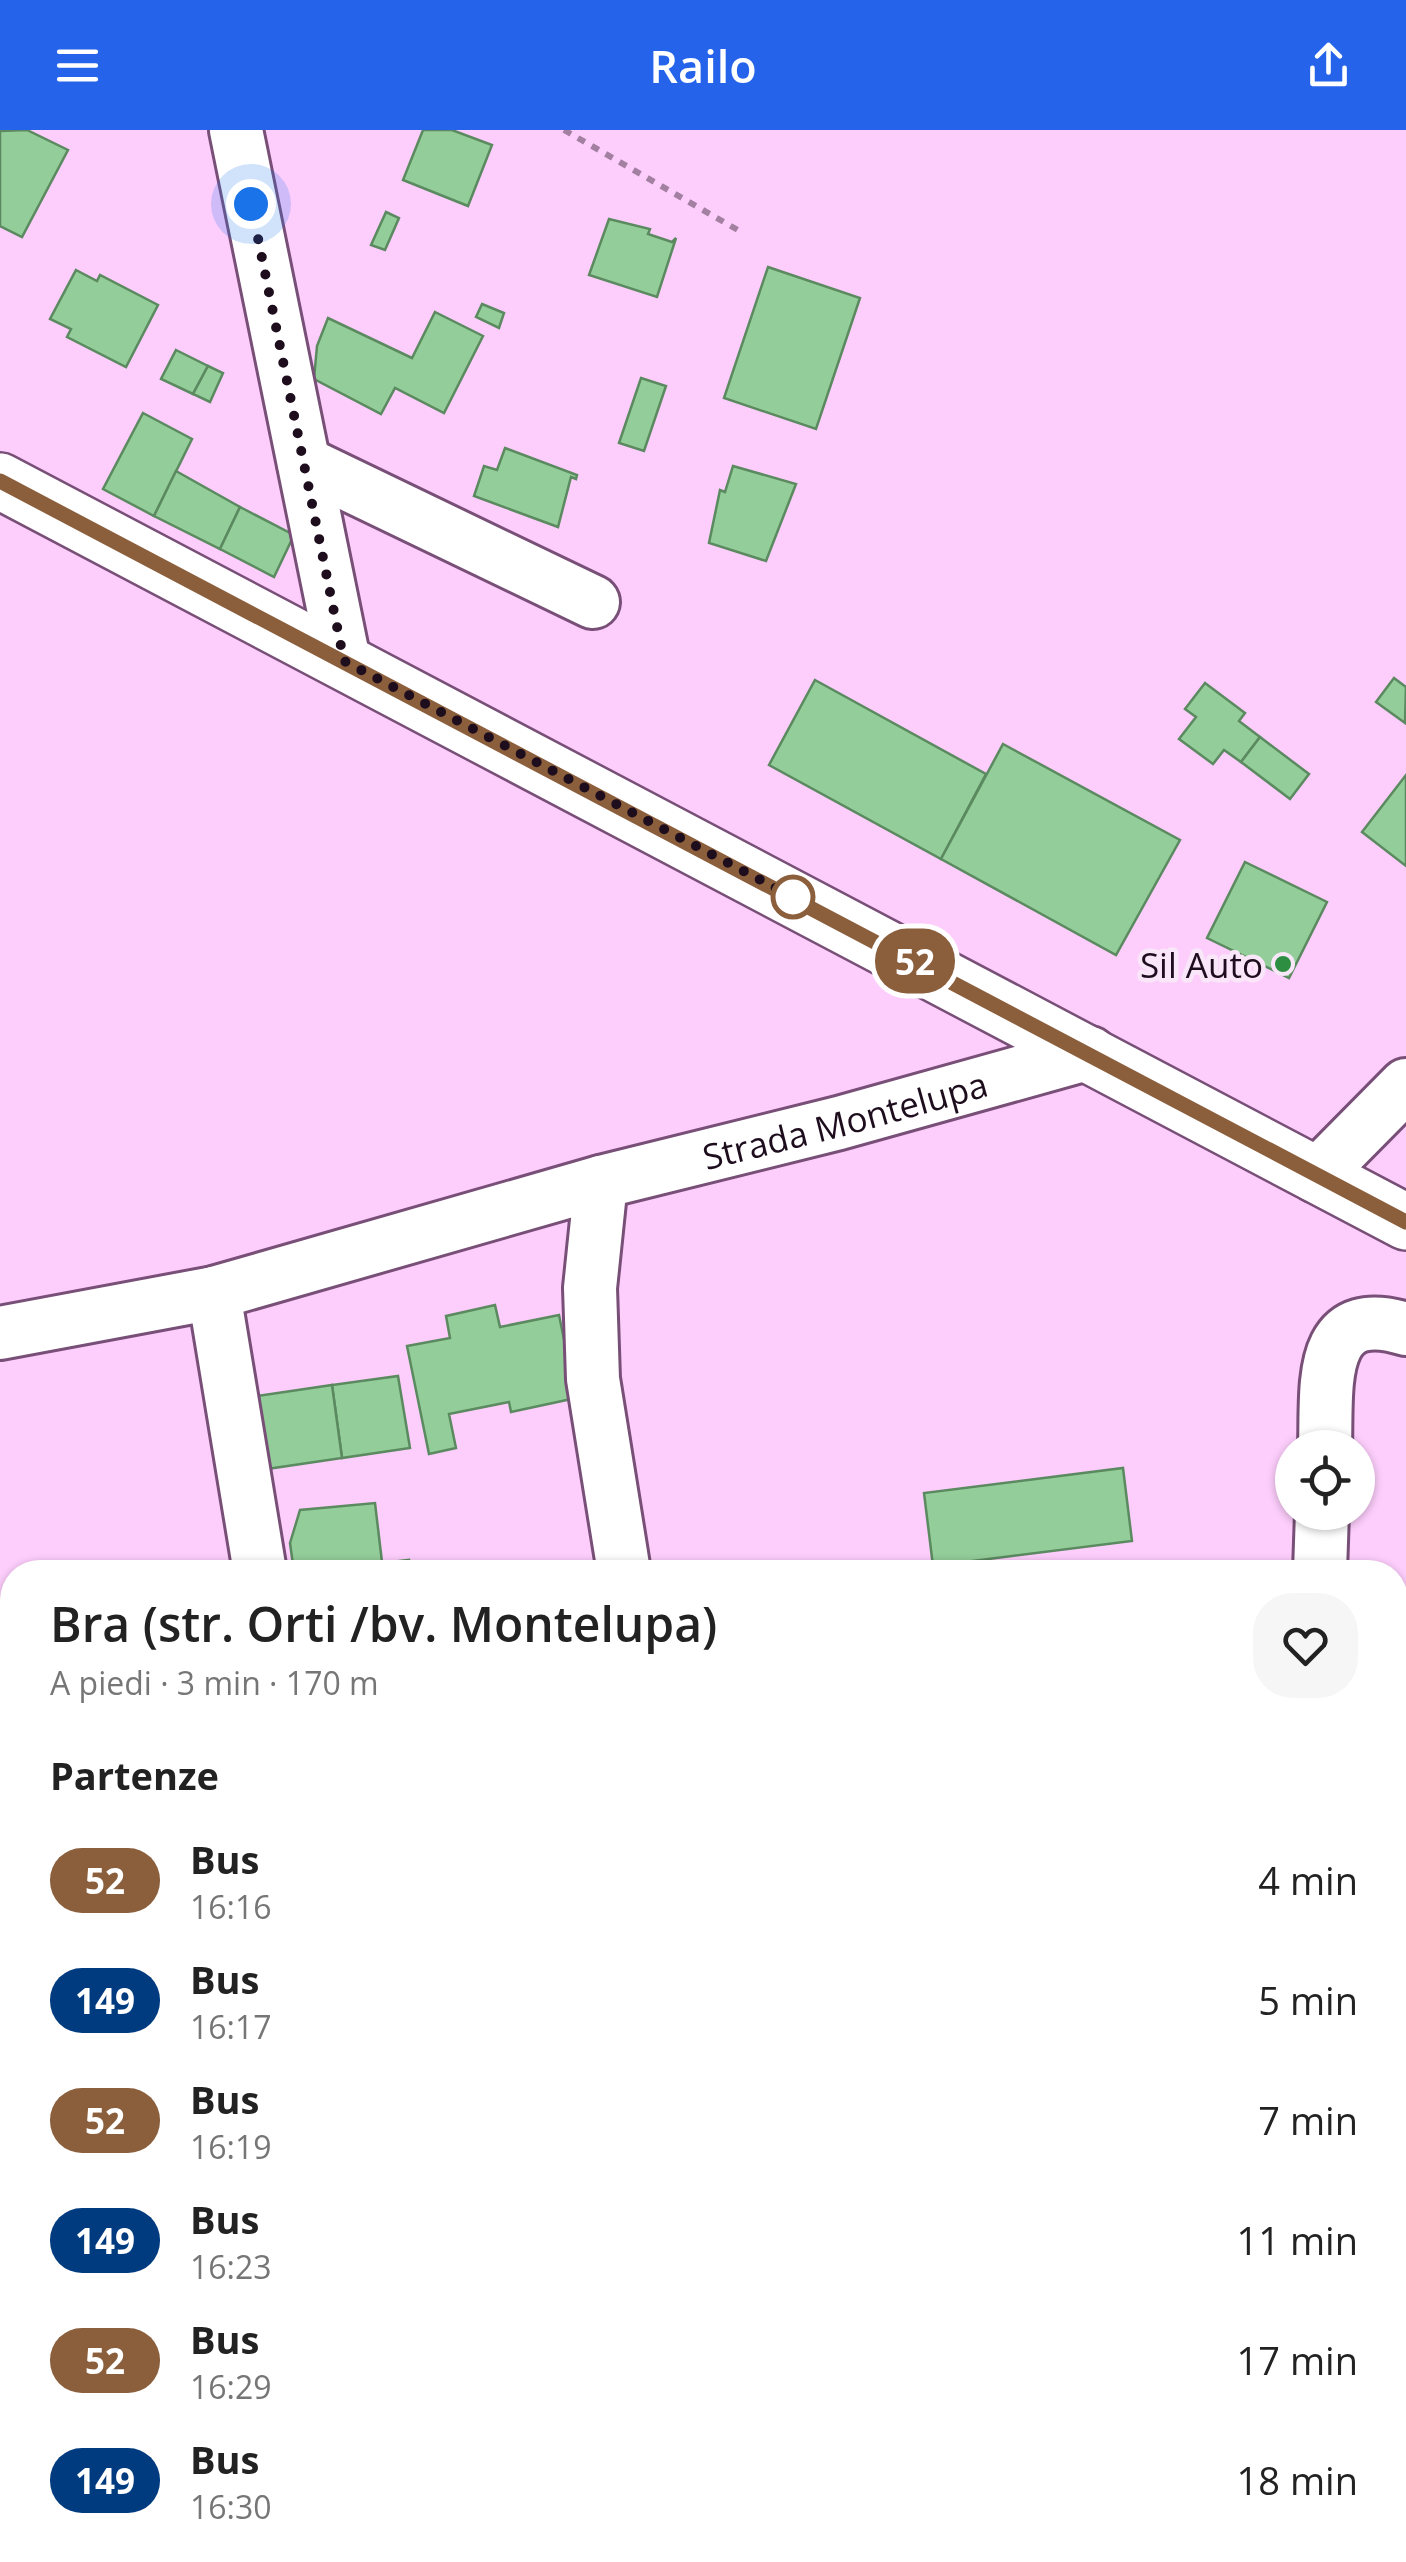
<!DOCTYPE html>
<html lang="it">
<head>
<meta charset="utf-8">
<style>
	:root { --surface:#fff; --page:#f6f6f6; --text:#222; --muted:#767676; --accent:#2563eb }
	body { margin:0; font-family:"Open Sans",sans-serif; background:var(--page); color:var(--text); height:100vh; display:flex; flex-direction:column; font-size:38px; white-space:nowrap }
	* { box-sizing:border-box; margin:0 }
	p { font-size:32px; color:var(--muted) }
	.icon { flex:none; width:55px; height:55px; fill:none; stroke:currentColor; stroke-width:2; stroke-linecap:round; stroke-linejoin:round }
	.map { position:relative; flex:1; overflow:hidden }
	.details { position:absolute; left:0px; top:1430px; width:1408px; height:1002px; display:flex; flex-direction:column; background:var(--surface); border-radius:40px 40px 0 0; box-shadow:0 2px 8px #0004 }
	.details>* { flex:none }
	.badge { padding:0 20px; border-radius:32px; font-size:35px; line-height:65px }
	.tools { position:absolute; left:1275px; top:1300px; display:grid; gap:20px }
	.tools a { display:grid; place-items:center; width:100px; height:100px; border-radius:50%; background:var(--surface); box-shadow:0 2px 8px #0004; font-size:50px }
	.you { position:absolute; width:50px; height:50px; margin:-25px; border:8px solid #fff; border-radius:50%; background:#1a73e8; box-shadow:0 0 0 15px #1a73e833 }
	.map>.badge { position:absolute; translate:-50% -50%; box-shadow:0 0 0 5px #fff }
	h2 { padding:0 50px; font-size:38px; line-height:90px }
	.round { display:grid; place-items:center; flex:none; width:105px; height:105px; border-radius:40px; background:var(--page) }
	.summary { display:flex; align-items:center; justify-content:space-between; height:170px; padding:0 50px }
	h1 { font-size:48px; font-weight:600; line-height:75px }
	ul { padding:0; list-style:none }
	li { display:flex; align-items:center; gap:30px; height:120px; padding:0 50px }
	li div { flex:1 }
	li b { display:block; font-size:38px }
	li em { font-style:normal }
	li .badge { min-width:110px; font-weight:700; text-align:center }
	header { display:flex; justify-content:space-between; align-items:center; height:130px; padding:0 50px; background:var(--accent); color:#fff; font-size:45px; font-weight:600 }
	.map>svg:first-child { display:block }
	.building { fill:#93cd99; stroke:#5b8960; stroke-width:2.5 }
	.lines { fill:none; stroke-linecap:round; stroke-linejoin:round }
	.minor-casing { stroke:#784f77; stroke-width:58 }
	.major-casing { stroke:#784f77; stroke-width:60 }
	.path { stroke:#a380a2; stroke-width:6; stroke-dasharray:8 8; stroke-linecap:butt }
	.minor { stroke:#fff; stroke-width:52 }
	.major { stroke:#fff; stroke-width:55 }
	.line-casing { stroke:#fff; stroke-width:22 }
	.line { stroke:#8b5e3c; stroke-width:15 }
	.walk { stroke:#1d0d1d; stroke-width:10; stroke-dasharray:0 18 }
	.stop-dot { fill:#fff; stroke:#8b5e3c; stroke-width:5 }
	.poi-dot { fill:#2d8e42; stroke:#f9e6f8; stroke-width:4 }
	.labels { text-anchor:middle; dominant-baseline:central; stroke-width:9; stroke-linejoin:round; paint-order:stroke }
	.poi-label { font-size:35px; fill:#1d0d1d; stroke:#f9e6f8; text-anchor:end }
	.street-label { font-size:35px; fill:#1d0d1d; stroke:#f9e6f8 }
</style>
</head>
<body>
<header><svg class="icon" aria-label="menu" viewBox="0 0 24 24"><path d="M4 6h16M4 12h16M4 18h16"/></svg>Railo<svg class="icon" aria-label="share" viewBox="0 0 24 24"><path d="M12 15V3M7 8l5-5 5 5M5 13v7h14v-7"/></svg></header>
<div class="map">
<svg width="1406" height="2432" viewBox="0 0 1406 2432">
	<rect width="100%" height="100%" fill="#fdcefc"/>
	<g class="building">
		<path d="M 27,0 L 68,20 L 22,107 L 0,96 L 0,1 Z"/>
		<path d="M 423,0 L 452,0 L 492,15 L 468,76 L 403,50 Z"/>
		<path d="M 386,82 L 399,88 L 385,120 L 371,115 Z"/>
		<path d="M 609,89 L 650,99 L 648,104 L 672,112 L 676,108 L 657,167 L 589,145 Z"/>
		<path d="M 768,137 L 860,168 L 816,299 L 724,268 Z"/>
		<path d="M 76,140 L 97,151 L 100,145 L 158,175 L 126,237 L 67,207 L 71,199 L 50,189 Z"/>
		<path d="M 482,174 L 504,183 L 499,198 L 476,187 Z"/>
		<path d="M 435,182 L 483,206 L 444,283 L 395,258 L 381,284 L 314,249 L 317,216 L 328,188 L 412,228 Z"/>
		<path d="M 176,220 L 208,236 L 193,264 L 161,249 Z"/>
		<path d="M 208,236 L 223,243 L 210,272 L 193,264 Z"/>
		<path d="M 641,248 L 666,256 L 644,321 L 619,313 Z"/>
		<path d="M 143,283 L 192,309 L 154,386 L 103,359 Z"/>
		<path d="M 505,318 L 577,345 L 576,349 L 571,347 L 558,397 L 474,366 L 484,336 L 497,340 Z"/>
		<path d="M 733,336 L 796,354 L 766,431 L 709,413 L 720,360 L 725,362 Z"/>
		<path d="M 176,341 L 240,377 L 220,419 L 154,386 Z"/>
		<path d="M 240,377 L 294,405 L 274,447 L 220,419 Z"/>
		<path d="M 1394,548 L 1406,557 L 1405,593 L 1376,572 Z"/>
		<path d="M 815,550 L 986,644 L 941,729 L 769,635 Z"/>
		<path d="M 1205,553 L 1245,583 L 1239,591 L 1260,607 L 1241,632 L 1224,620 L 1213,634 L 1179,609 L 1196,587 L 1185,579 Z"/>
		<path d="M 1260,607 L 1309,644 L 1290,669 L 1241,632 Z"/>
		<path d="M 1003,614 L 1180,710 L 1116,825 L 941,729 Z"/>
		<path d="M 1406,645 L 1406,736 L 1362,702 Z"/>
		<path d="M 1245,732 L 1327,772 L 1289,848 L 1207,808 Z"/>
		<path d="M 495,1175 L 500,1197 L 559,1185 L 576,1268 L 511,1282 L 509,1272 L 449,1284 L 456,1318 L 429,1324 L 407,1216 L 450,1208 L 446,1186 Z"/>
		<path d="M 398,1246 L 410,1318 L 342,1328 L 332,1255 Z"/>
		<path d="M 332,1255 L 342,1328 L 267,1339 L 257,1266 Z"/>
		<path d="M 1123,1338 L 1132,1411 L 933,1436 L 924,1363 Z"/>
		<path d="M 375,1373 L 382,1432 L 294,1442 L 290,1413 L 300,1380 Z"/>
		<path d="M 409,1430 L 410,1442 L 337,1442 L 339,1438 Z"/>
		<path d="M 12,2374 L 12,2420 L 33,2420 L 37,2432 L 0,2432 L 0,2378 Z"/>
	</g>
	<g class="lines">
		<defs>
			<g id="minor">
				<path d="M 236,0 L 344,531"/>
				<path d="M 304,333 L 593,472"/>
				<path d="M 1316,1046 L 1406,955"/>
				<path d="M 601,1052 L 590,1158 L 593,1249 L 624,1442"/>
				<path d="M 214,1163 L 260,1442"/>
				<path id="s1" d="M 0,1203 L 214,1163 L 601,1052 L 839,993 L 1090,923"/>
				<path d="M 1325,1318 C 1327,1255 1316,1171 1406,1199"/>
				<path d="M 1320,1442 L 1322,1382"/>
				<path d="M 0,2041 L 12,2032"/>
				<path d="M 822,2420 L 827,2432"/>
			</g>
			<path id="major" d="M 0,351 L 1406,1092"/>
		</defs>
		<use href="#minor" class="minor-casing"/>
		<use href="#major" class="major-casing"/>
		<path class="path" d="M 564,0 L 743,103"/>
		<use href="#minor" class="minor"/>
		<use href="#major" class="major"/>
	</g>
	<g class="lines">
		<defs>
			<path id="line" d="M 0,351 L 1406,1092"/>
		</defs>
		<use href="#line" class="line-casing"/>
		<use href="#line" class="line"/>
		<path class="walk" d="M 251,74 L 344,531 L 793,767"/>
	</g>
	<circle class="stop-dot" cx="793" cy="767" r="20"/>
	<circle class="poi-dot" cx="1283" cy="834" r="10"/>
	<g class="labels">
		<g class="poi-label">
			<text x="1263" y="834">Sil Auto</text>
		</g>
		<g class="street-label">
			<text stroke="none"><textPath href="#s1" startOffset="872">Strada Montelupa</textPath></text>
		</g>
	</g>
</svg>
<div class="tools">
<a><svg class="icon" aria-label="locate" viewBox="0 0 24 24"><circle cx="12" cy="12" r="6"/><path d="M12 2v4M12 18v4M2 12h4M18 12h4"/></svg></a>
</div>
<div class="you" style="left:251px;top:74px"></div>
<b class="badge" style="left:915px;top:831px;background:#8b5e3c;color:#fff">52</b>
<section class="details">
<div class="summary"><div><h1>Bra (str. Orti /bv. Montelupa)</h1><p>A piedi · 3 min · 170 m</p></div><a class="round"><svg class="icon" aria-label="heart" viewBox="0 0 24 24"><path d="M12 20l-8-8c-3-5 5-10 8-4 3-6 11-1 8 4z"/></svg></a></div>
<h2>Partenze</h2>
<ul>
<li><span class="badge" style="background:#8b5e3c;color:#fff">52</span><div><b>Bus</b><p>16:16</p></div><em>4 min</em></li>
<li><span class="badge" style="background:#003b80;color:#fff">149</span><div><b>Bus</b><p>16:17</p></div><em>5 min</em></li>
<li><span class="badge" style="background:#8b5e3c;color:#fff">52</span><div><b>Bus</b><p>16:19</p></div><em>7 min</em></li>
<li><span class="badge" style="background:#003b80;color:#fff">149</span><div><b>Bus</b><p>16:23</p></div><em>11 min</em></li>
<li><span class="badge" style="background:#8b5e3c;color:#fff">52</span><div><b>Bus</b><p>16:29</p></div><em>17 min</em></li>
<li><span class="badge" style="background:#003b80;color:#fff">149</span><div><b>Bus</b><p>16:30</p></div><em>18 min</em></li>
</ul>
</section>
</div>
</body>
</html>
